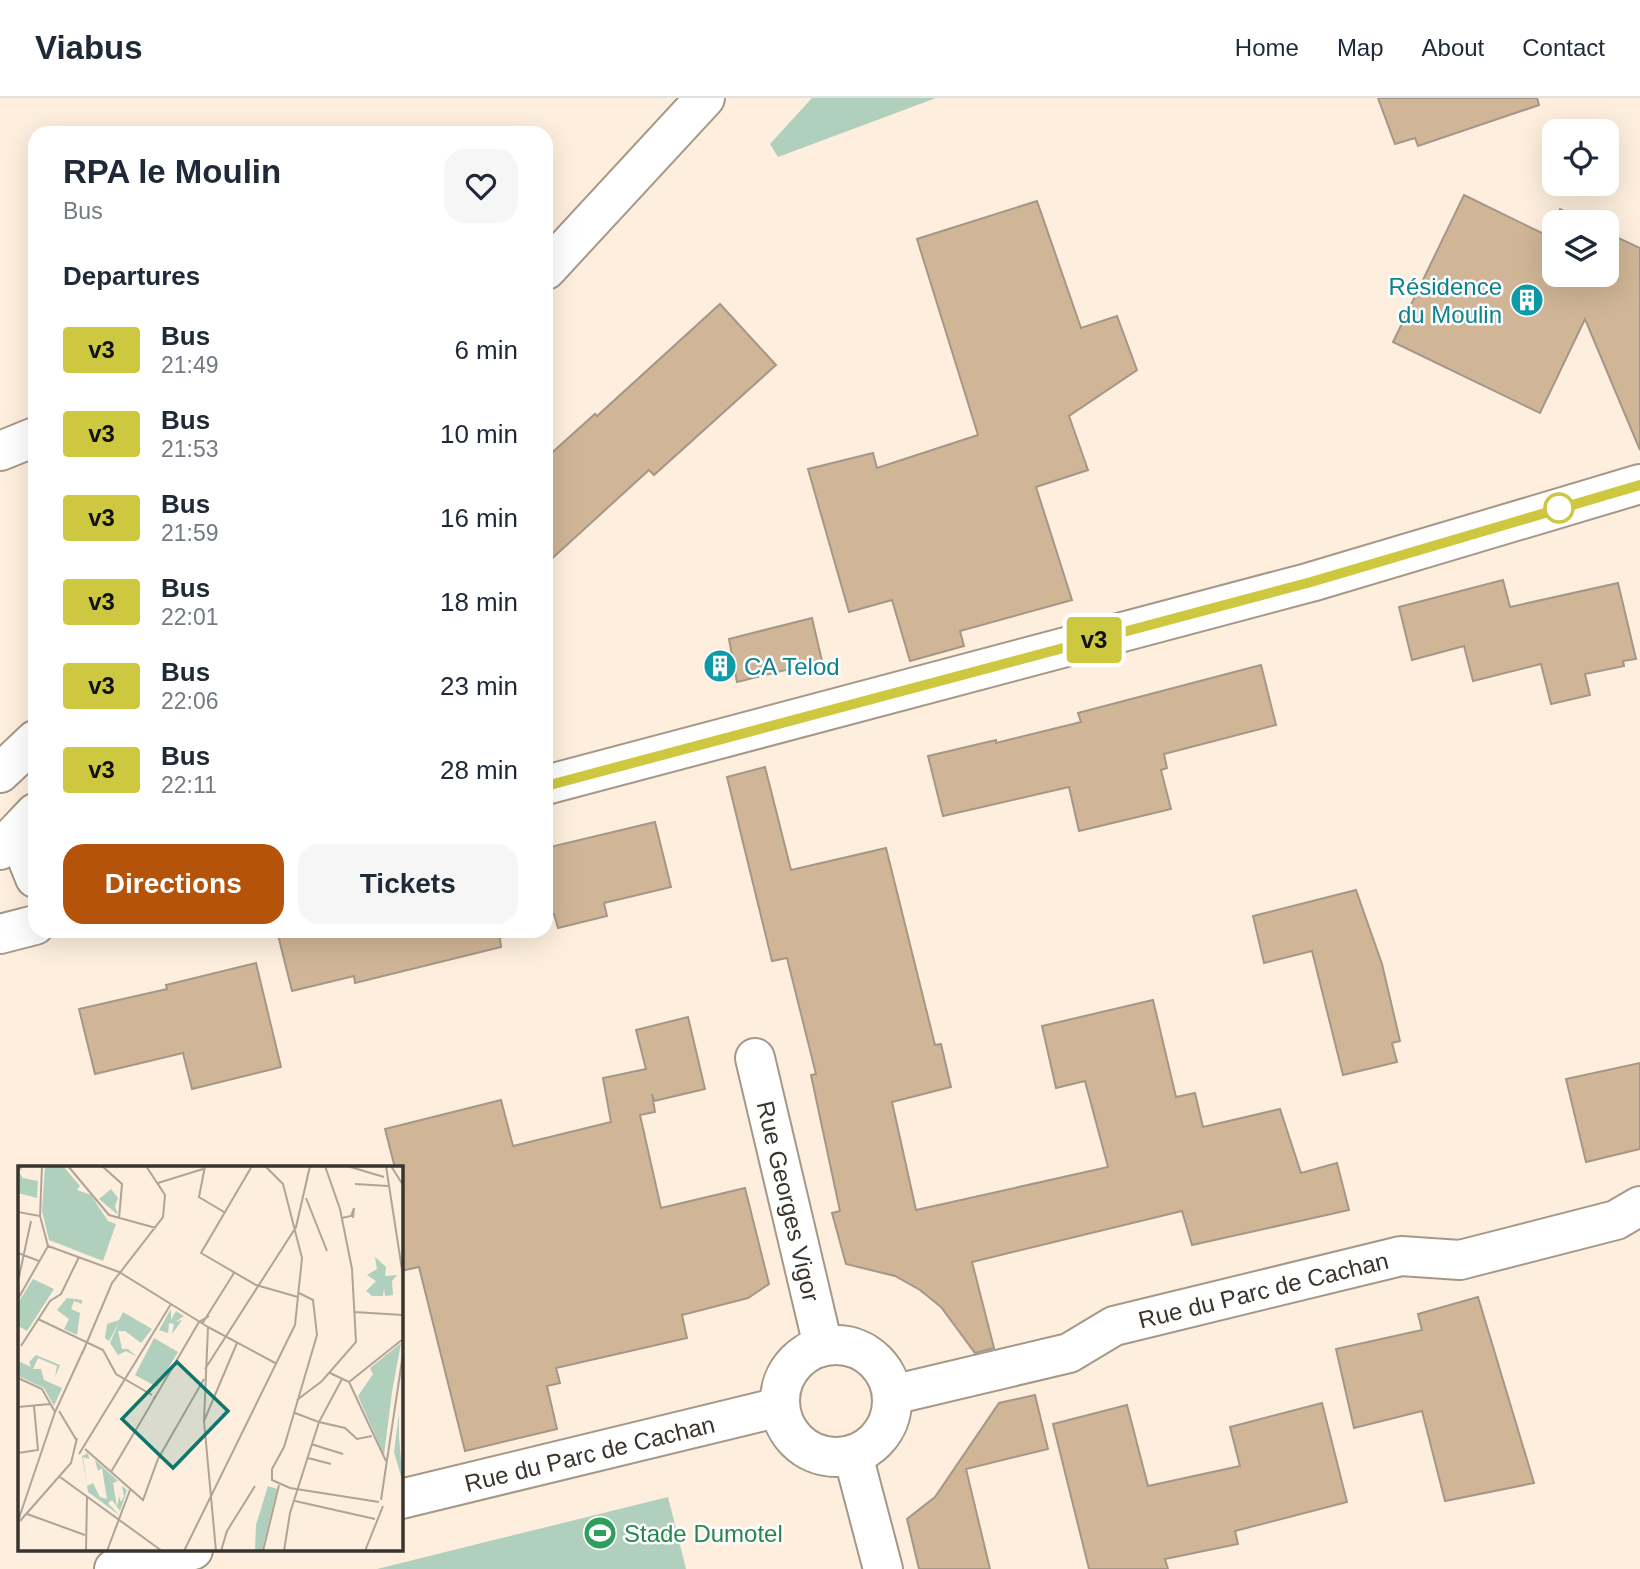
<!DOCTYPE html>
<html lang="en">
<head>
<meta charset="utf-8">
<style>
	:root { --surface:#fff; --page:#f6f6f7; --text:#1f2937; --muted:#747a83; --line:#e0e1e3; --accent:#b45309 }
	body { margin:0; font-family:Arial,sans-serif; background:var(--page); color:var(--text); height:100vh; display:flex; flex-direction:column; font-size:26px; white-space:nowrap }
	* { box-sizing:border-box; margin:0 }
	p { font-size:23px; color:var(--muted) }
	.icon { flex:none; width:38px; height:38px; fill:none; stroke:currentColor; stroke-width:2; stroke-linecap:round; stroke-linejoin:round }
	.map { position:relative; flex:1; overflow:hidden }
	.sheet { position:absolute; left:28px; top:28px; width:525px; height:812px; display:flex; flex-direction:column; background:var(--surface); border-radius:21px; box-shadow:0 7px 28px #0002 }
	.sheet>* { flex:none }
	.badge { padding:0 14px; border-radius:5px; font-size:24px; line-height:46px }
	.fabs { position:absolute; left:1542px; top:21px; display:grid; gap:14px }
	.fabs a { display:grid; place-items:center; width:77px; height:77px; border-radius:14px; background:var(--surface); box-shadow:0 7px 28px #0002; font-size:35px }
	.map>.badge { position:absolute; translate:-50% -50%; box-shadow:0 0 0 4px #fff }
	h2 { padding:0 35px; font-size:26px; line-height:63px }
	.round { display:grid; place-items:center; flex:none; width:74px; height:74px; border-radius:21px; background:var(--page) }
	.summary { display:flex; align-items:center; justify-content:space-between; height:119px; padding:0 35px }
	h1 { font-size:33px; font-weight:800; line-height:52px }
	.cta { display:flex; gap:14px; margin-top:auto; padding:14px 35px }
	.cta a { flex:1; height:80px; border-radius:21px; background:var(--accent); color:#fff; font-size:28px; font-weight:800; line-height:80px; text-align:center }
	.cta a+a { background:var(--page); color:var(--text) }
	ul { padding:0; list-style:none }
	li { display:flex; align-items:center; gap:21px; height:84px; padding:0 35px }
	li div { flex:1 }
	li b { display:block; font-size:26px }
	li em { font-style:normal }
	li .badge { min-width:77px; font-weight:700; text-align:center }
	header { display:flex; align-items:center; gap:42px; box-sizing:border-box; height:98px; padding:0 35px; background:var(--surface); border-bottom:2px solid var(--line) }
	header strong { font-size:33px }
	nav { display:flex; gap:38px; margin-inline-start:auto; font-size:24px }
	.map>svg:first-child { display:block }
	.green { fill:#b0cfbc }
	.building { fill:#d0b596; stroke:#a59788; stroke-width:2 }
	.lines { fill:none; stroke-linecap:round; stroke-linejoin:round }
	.minor-casing { stroke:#a59888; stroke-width:42 }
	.secondary-casing { stroke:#a59888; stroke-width:42 }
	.minor { stroke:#fff; stroke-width:38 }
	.secondary { stroke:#fff; stroke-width:38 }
	.line-casing { stroke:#fff; stroke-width:16 }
	.line { stroke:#cdc83f; stroke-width:10 }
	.stop-dot { fill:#fff; stroke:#cdc83f; stroke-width:3.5 }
	.labels { text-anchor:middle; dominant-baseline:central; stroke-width:5; stroke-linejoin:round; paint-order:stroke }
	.culture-label { font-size:24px; fill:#0d838f; stroke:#fefefe; text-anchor:end }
	.street-label { font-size:24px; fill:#39342d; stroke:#fefefe }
	.leisure-label { font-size:24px; fill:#27864d; stroke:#fefefe; text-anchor:start }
	.inset-road { fill:none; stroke:#afa497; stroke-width:2 }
	.view { fill:#0f766e; fill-opacity:0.15; stroke:#0f766e; stroke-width:3.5 }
	.inset-edge { fill:none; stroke:#39342d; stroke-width:3.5 }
</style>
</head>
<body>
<header>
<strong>Viabus</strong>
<nav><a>Home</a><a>Map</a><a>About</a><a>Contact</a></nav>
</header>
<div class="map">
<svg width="1640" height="1471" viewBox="0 0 1640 1471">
	<rect width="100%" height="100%" fill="#fdeedd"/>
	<g class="green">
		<path d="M 812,0 L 936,0 L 778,59 L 770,46 Z"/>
		<path d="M 668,1399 L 686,1471 L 377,1471 Z"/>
	</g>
	<g class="building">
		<path d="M 1378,0 L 1537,0 L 1539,7 L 1418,48 L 1415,40 L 1395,46 Z"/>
		<path d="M 1464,97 L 1548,138 L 1560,111 L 1587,124 L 1554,124 L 1554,177 L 1606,177 L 1606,134 L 1640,150 L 1640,352 L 1585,221 L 1540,315 L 1393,244 Z"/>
		<path d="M 1037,103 L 1081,230 L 1117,218 L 1137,272 L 1069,318 L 1088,372 L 1036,389 L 1072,502 L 960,533 L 964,548 L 910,563 L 892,502 L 849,514 L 808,371 L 873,355 L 877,370 L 978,337 L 917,141 Z"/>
		<path d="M 720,206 L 776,267 L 654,377 L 649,372 L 546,466 L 546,360 L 595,316 L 597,318 Z"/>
		<path d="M 1503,482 L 1510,509 L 1618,485 L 1636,561 L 1623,563 L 1624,568 L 1585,576 L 1590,597 L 1551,606 L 1541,566 L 1473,583 L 1464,548 L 1412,562 L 1399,509 Z"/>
		<path d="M 812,520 L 822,563 L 737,584 L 729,541 Z"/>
		<path d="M 1261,567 L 1276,627 L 1164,656 L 1167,670 L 1161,672 L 1171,711 L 1079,733 L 1069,689 L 943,718 L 928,658 L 996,642 L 996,645 L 1081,624 L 1078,615 Z"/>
		<path d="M 765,669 L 791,772 L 886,750 L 935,947 L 941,946 L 951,989 L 892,1004 L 916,1112 L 1108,1069 L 1085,983 L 1056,990 L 1042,928 L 1153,902 L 1176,999 L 1195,995 L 1203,1029 L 1280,1011 L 1301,1075 L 1337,1065 L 1349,1112 L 1192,1147 L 1182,1113 L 972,1164 L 994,1250 L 975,1255 L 941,1209 L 920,1192 L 895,1178 L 846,1166 L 832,1115 L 840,1113 L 811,977 L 816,976 L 787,860 L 772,863 L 727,679 Z"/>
		<path d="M 655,724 L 671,789 L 604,805 L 607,818 L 558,830 L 554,816 L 546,818 L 546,750 Z"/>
		<path d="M 1356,792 L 1382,866 L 1400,943 L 1392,945 L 1397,964 L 1343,977 L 1312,853 L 1264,865 L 1253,818 Z"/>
		<path d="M 277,833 L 499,833 L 501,849 L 355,885 L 354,878 L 292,893 Z"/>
		<path d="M 256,865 L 281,969 L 192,991 L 183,955 L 95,976 L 79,911 L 167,891 L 166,887 Z"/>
		<path d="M 688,919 L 705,991 L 654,1003 L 652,996 L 655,1014 L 640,1017 L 661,1110 L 745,1090 L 769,1186 L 748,1200 L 682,1217 L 687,1240 L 556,1270 L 560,1285 L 547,1288 L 557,1331 L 465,1353 L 419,1169 L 401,1173 L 401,1070 L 395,1070 L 385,1031 L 501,1002 L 513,1048 L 611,1024 L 603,980 L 646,971 L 636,932 Z"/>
		<path d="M 1640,965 L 1640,1051 L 1586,1064 L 1566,981 Z"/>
		<path d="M 1478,1199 L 1534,1385 L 1445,1403 L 1422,1313 L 1354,1330 L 1336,1251 L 1422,1232 L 1418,1216 Z"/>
		<path d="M 1035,1297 L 1048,1351 L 966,1371 L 990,1471 L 919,1471 L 907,1421 L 935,1399 L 999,1305 Z"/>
		<path d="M 1322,1305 L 1347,1404 L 1235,1433 L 1238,1446 L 1165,1461 L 1168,1471 L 1089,1471 L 1053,1326 L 1127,1307 L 1148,1388 L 1240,1368 L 1230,1329 Z"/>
	</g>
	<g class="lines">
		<defs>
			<g id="minor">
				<path d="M 0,353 L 35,339"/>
				<path d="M 546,687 L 1311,484 L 1640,386"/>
				<path d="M 17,735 L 35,780"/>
				<path d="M 0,836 L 35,827"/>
				<path id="s1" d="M 755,960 L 823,1248"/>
				<circle cx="836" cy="1303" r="56"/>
				<path id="s2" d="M 892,1297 L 1069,1255 L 1114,1228 L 1401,1158 L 1460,1162 L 1616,1122 L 1640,1108"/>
				<path d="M 853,1357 L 883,1471"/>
				<path id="s3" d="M 401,1401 L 780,1309"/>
				<path d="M 114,1471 L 193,1452"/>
			</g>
			<g id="secondary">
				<path d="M 546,172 L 705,0"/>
				<path d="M 0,675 L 35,642"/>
				<path d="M 0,752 L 35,715"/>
			</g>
		</defs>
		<use href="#minor" class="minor-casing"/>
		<use href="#secondary" class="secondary-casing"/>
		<use href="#minor" class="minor"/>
		<use href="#secondary" class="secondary"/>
	</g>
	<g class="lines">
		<defs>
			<path id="line" d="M 546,688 L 1311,484 L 1640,387"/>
		</defs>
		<use href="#line" class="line-casing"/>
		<use href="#line" class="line"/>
	</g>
	<defs>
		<symbol id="building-disc" viewBox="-11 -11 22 22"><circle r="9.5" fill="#0f9aa8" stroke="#fefefe"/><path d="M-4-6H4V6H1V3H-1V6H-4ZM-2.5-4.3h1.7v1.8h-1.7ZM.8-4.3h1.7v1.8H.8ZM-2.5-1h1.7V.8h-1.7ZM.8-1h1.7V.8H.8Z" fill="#fff"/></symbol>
		<symbol id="stadium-disc" viewBox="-11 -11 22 22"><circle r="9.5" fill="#2e9e5b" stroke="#fefefe"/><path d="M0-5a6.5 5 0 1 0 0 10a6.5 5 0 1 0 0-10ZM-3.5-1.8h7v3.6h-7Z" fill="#fff"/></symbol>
	</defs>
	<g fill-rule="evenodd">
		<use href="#building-disc" x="1508" y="183" width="38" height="38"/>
		<use href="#building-disc" x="701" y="549" width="38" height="38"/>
		<use href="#stadium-disc" x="581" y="1416" width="38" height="38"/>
	</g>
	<circle class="stop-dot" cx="1559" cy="410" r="14"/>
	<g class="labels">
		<g class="culture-label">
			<text x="1502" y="188">Résidence<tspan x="1502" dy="28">du Moulin</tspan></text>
			<text x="744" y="568" text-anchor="start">CA Telod</text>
		</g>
		<g class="street-label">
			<text stroke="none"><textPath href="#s1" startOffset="147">Rue Georges Vigor</textPath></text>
			<text stroke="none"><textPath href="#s2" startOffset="388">Rue du Parc de Cachan</textPath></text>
			<text stroke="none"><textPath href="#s3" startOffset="194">Rue du Parc de Cachan</textPath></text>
		</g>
		<g class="leisure-label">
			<text x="624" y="1435">Stade Dumotel</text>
		</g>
	</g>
	<g transform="translate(18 1068)">
		<rect width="385" height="385" fill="#fdeedd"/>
		<path d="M 0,0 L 6,0 L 1,6 L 5,12 L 20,15 L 19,32 L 0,27 ZM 27,0 L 45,0 L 62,20 L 59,24 L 73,29 L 90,55 L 98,58 L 85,95 L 31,74 L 24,45 ZM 93,23 L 100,32 L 97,40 L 100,49 L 81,33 ZM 357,91 L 368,101 L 367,110 L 379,109 L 374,115 L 375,129 L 367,130 L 366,123 L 365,130 L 354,130 L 348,125 L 358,115 L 349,109 L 359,103 ZM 15,113 L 36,123 L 9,165 L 0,160 L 0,137 ZM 49,132 L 64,134 L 64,138 L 56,135 L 53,143 L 62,147 L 59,169 L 46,163 L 51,153 L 39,144 ZM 153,143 L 153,154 L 158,145 L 166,150 L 157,156 L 164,154 L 154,168 L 156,158 L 151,157 L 150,167 L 141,164 ZM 105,146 L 134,163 L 123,177 L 107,165 L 100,165 L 104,183 L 110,183 L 119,191 L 108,185 L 100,189 L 92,177 L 101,156 L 91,175 L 87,172 L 89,158 L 101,154 ZM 136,172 L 160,186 L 139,221 L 117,209 ZM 383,177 L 374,226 L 366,289 L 340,230 L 355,208 L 352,202 ZM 18,189 L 42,199 L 37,211 L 39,200 L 20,192 L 15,203 L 23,203 L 26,214 L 44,222 L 36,240 L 26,222 L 0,210 L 0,195 L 13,201 L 11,196 ZM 381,247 L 381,271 L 385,317 L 376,286 ZM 70,287 L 71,293 L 65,291 L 69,320 L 75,317 L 82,331 L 89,333 L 84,302 L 80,305 L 77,294 L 100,315 L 95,317 L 99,341 L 101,330 L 103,336 L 106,330 L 104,320 L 109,324 L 102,345 L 94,334 L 90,337 L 101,349 L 70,326 L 64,290 ZM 250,320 L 259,323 L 244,385 L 237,385 L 238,359 Z" fill="#b0cfbc"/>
		<path class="inset-road" d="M 50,0 L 91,49 L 138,62M 84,0 L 104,18 L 101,53M 187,0 L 181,31 L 206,46M 234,0 L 183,87 L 238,119 L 280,131M 329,0 L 366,11M 368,0 L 385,110M 373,0 L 385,19M 140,17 L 185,3M 337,18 L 370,20M 288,32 L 309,85M 0,46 L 22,50 L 30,80 L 101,106 L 190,161M 22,50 L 24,0M 324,52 L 333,50 L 336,42 L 335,52M 0,87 L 21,95M 1,111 L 13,55M 281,127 L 295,134 L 299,169 L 266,281 L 254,303 L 254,314 L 272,322 L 361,336M 0,133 L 30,80M 336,146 L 385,149M 20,153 L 85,184 L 98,208 L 134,229M 184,158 L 216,107M 190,161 L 259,198M 190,161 L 186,255 L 198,385M 3,180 L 32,135 L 43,128 L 61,91M 64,188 L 94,117 L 145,51 L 147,29 L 128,0M 187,203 L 278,61 L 292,0M 312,207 L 331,216M 0,212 L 24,223 L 37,246M 324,213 L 301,256 L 327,262 L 339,273 L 354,270M 331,216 L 368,295M 331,216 L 385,173M 139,228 L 181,156 L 191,150M 279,234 L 304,215 L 338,176 L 334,103 L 322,43 L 307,0M 0,241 L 32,238M 41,245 L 59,275M 186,255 L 219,177M 293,278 L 325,288M 67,283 L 125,334 L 140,293 L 186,213M 0,287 L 20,284 L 16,240M 61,288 L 153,138M 290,292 L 313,298M 93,306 L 139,228 L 135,233M 42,311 L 144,385M 363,334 L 385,188M 277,335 L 357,353M 9,348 L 67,369M 0,355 L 37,246 L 65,185M 2,355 L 53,297 L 59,272M 68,385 L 69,330M 89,385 L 112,324M 166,385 L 277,159 L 284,92 L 265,18 L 247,0M 203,385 L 209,365 L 237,320M 245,385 L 261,319M 266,385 L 272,347 L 301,256 L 277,247M 347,385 L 365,340"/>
		<path class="view" d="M 159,196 L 210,245 L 155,302 L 104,253 Z"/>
		<rect width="385" height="385" class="inset-edge"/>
	</g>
</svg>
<div class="fabs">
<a><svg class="icon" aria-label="locate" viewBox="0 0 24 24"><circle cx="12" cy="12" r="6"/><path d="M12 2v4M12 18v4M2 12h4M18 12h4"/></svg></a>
<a><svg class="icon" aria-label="layers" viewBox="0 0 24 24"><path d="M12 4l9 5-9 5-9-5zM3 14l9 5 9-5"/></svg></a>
</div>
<b class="badge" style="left:1094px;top:542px;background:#cdc83f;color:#111">v3</b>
<section class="sheet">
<div class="summary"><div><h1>RPA le Moulin</h1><p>Bus</p></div><a class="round"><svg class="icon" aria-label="heart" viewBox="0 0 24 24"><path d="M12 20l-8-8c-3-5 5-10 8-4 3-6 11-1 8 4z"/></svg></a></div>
<h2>Departures</h2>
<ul>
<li><span class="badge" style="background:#cdc83f;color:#111">v3</span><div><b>Bus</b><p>21:49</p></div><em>6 min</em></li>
<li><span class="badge" style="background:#cdc83f;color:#111">v3</span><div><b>Bus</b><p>21:53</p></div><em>10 min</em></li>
<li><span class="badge" style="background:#cdc83f;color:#111">v3</span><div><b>Bus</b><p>21:59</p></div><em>16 min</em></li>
<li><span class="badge" style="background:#cdc83f;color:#111">v3</span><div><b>Bus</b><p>22:01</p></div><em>18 min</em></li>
<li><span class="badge" style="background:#cdc83f;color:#111">v3</span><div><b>Bus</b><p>22:06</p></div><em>23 min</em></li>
<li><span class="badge" style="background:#cdc83f;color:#111">v3</span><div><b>Bus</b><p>22:11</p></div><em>28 min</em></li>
</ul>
<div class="cta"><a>Directions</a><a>Tickets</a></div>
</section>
</div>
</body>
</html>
